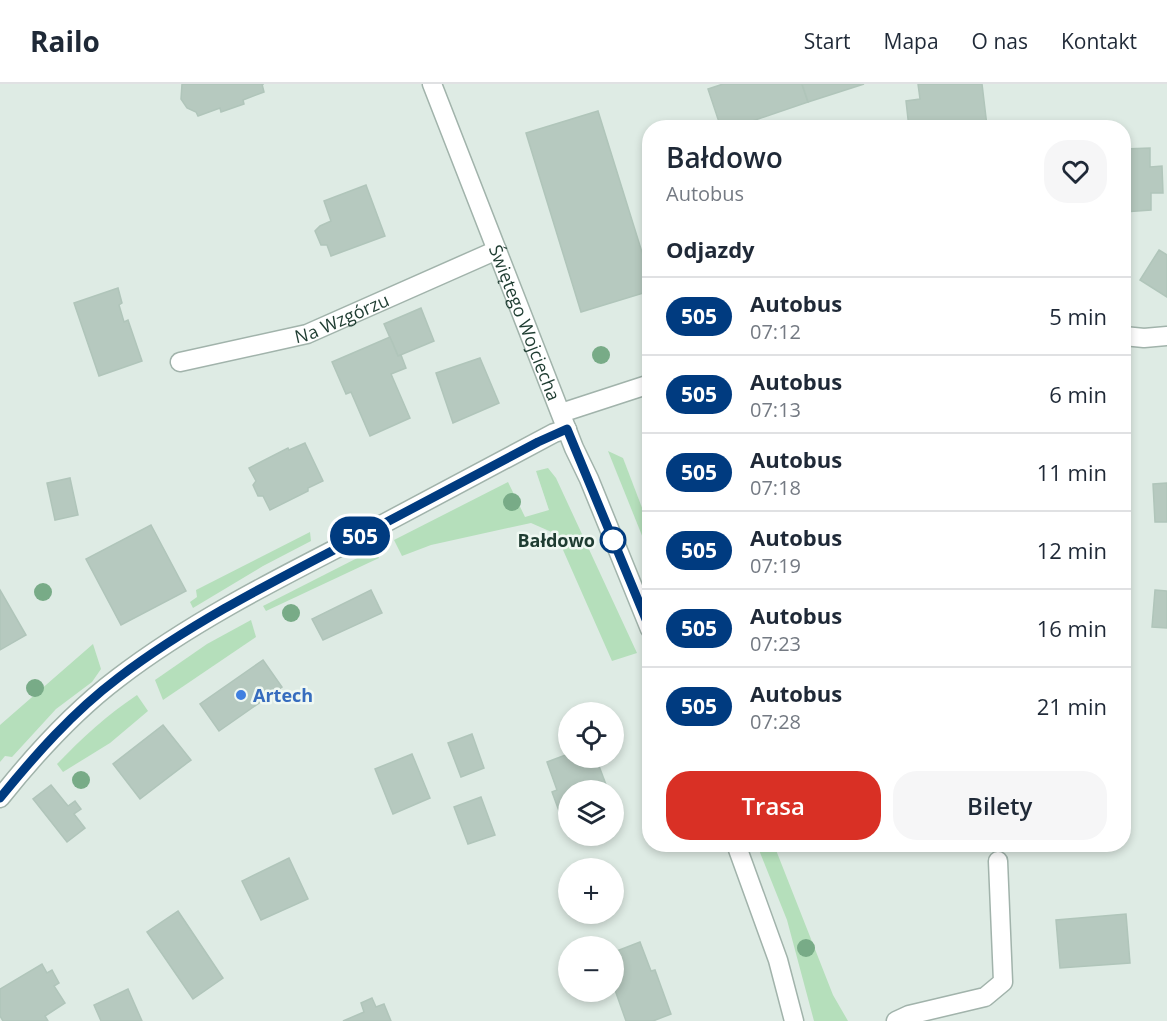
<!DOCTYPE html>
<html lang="pl">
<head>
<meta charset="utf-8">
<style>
	:root { --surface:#fff; --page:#f6f6f7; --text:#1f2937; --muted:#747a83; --line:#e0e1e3; --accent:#d93025 }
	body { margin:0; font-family:"Open Sans",sans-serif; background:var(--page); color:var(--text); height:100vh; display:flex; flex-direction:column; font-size:22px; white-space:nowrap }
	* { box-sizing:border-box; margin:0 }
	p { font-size:20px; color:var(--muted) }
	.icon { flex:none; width:33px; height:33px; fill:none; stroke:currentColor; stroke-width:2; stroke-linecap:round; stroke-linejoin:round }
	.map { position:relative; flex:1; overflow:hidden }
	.drawer { position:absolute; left:642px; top:36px; width:489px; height:732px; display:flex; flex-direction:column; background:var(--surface); border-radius:24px; box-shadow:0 3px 9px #0003 }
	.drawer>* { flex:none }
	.badge { padding:0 12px; border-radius:20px; font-size:21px; line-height:39px }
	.fabs { position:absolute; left:558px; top:618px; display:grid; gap:12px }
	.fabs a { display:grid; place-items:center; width:66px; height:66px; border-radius:50%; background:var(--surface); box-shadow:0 3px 9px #0003; font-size:30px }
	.map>.badge { position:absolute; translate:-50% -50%; box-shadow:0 0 0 3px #fff }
	h2 { padding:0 24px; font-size:22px; line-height:54px }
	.round { display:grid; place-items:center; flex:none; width:63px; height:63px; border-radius:24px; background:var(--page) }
	.summary { display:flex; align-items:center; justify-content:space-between; height:102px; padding:0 24px }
	h1 { font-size:28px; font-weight:600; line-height:45px }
	.button { display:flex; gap:12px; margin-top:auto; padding:12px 24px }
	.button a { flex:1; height:69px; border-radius:24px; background:var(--accent); color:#fff; font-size:24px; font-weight:600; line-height:69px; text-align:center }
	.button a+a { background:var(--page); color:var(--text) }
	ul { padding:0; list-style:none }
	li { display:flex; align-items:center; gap:18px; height:78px; padding:0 24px; border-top:2px solid var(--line) }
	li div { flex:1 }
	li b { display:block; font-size:22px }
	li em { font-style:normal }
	li .badge { min-width:66px; font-weight:700; text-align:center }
	header { display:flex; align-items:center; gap:36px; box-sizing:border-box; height:84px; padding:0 30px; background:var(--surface); border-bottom:2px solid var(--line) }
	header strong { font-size:28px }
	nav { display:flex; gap:33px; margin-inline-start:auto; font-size:21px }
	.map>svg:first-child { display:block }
	.green { fill:#b5dfbb }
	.building { fill:#b6c9bf; stroke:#b0c5ba; stroke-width:1.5 }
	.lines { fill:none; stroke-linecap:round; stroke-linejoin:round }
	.minor-casing { stroke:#a1b3ab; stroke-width:21 }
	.minor { stroke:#fff; stroke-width:18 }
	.tree { fill:#78ab87 }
	.line-casing { stroke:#fff; stroke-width:14 }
	.line { stroke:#003b80; stroke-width:9 }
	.stop-dot { fill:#fff; stroke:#003b80; stroke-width:3 }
	.shop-dot { fill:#3f7fe0; stroke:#eff8f2; stroke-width:2 }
	.labels { text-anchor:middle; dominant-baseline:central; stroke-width:5; stroke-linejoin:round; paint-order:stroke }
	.street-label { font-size:18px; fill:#1e3c31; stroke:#eff8f2 }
	.stop-label { font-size:18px; font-weight:bold; fill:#1e3c31; stroke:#eff8f2; text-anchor:end }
	.shop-label { font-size:18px; font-weight:bold; fill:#366cbe; stroke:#eff8f2; text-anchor:start }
</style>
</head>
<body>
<header>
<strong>Railo</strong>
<nav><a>Start</a><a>Mapa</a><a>O nas</a><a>Kontakt</a></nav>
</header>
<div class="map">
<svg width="1167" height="937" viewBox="0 0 1167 937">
	<rect width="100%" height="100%" fill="#deebe4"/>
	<g class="green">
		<path d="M 608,367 L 623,374 L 649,442 L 649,469 Z"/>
		<path d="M 548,384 L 556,394 L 637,569 L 612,577 L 556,450 L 531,439 L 431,461 L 402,472 L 394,456 L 508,398 L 525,433 L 549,426 L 536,387 Z"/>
		<path d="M 310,448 L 311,457 L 263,482 L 193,524 L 190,518 L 197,513 L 196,506 Z"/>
		<path d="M 375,465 L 379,474 L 266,527 L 263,522 Z"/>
		<path d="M 251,536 L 256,553 L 163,616 L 155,596 L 207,560 Z"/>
		<path d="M 93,560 L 101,585 L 92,598 L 56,625 L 12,673 L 5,672 L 0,678 L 0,641 Z"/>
		<path d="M 137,611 L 148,627 L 110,659 L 63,688 L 57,680 C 82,654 107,631 137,611 Z"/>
		<path d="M 757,761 L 774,761 L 833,911 L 848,937 L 814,937 L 787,836 Z"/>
	</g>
	<g class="building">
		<path d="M 182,0 L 264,0 L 262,0 L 264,8 L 243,16 L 244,20 L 221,28 L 220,24 L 198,32 L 196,28 L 187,24 L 181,15 Z"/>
		<path d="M 723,0 L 802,0 L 808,18 L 732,44 L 721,44 L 708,5 Z"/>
		<path d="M 802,0 L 864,0 L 808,18 Z"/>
		<path d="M 918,0 L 982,0 L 987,42 L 909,44 L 906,17 L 920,15 Z"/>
		<path d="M 598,27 L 650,194 L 650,207 L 581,228 L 526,49 Z"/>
		<path d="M 1150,64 L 1150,83 L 1162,82 L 1163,109 L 1151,109 L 1151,126 L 1124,128 L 1124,65 Z"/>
		<path d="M 366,101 L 385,152 L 331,172 L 327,161 L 321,161 L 315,147 L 320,142 L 331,137 L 324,117 Z"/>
		<path d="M 1159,166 L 1167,171 L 1167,213 L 1140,196 Z"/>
		<path d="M 118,204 L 122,219 L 119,221 L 124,238 L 128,236 L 142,277 L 99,292 L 74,219 Z"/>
		<path d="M 421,224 L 434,257 L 398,272 L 384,240 Z"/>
		<path d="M 390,253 L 398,272 L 401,271 L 406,284 L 391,290 L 410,334 L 370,352 L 351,308 L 346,310 L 332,278 Z"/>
		<path d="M 480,274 L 499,319 L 453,339 L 436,289 Z"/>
		<path d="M 305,359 L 323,397 L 308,404 L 308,407 L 270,426 L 263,412 L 258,412 L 253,401 L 256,397 L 249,384 L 288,364 L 289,366 Z"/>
		<path d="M 70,394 L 78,431 L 55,436 L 47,399 Z"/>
		<path d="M 1167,399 L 1167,438 L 1155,438 L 1153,400 Z"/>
		<path d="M 151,441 L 186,507 L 121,541 L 86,475 Z"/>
		<path d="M 0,506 L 26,551 L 0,566 Z"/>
		<path d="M 371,506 L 382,529 L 323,556 L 312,535 Z"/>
		<path d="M 1155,506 L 1167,507 L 1167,544 L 1152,543 Z"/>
		<path d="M 263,576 L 282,603 L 219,647 L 200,620 Z"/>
		<path d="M 163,641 L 191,676 L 140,715 L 113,680 Z"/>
		<path d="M 472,650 L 484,684 L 461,693 L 448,659 Z"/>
		<path d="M 412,670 L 430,714 L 393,730 L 375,685 Z"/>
		<path d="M 568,670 L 568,674 L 596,674 L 608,706 L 568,706 L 568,745 L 566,746 L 552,708 L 557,706 L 547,678 Z"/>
		<path d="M 51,701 L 68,722 L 75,717 L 81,725 L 74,730 L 85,744 L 67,758 L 33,715 Z"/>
		<path d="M 481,713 L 495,751 L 468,760 L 454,723 Z"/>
		<path d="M 289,774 L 308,815 L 261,836 L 242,797 Z"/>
		<path d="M 178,827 L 223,894 L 193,915 L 147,848 Z"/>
		<path d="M 1126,830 L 1130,879 L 1060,884 L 1056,836 Z"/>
		<path d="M 640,858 L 651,887 L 655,886 L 671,930 L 653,937 L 626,937 L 614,903 L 614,901 L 616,900 L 614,892 L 614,868 Z"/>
		<path d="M 42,880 L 47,889 L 52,886 L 59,899 L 54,902 L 65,919 L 45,932 L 48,937 L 3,937 L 0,932 L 0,905 Z"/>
		<path d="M 128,905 L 142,937 L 101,937 L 94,921 Z"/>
		<path d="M 372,914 L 376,923 L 384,920 L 391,937 L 343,937 L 364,928 L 361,919 Z"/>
	</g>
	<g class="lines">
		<defs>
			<g id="minor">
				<path id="s1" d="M 432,0 L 574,364 L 589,395 L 650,545"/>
				<path d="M 1124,252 L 1144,254 L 1167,252"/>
				<path id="s2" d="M 180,278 L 307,250 L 497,166"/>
				<path d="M 561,329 L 650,300"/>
				<path d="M 0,714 C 35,670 73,628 118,594 C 190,539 273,497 353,456 C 420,421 487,385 554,349 L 567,345"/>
				<path d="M 736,760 L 778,876 L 794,937"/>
				<path d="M 896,937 L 909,931 L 985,913 L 1003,898 L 998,777"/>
			</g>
		</defs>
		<use href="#minor" class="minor-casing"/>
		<use href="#minor" class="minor"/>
	</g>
	<g class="tree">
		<circle cx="601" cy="271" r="9"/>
		<circle cx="512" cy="418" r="9"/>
		<circle cx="43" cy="508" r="9"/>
		<circle cx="291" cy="529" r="9"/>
		<circle cx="35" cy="604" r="9"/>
		<circle cx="81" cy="696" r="9"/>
		<circle cx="806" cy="864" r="9"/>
	</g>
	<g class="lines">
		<defs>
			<path id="line" d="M 0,714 C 35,671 73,628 118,594 C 189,540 270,499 349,458 C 412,425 475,391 538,358 L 567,345 L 650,545"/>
		</defs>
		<use href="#line" class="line-casing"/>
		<use href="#line" class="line"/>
	</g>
	<circle class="stop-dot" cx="613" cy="456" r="12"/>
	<circle class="shop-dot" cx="241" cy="611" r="6"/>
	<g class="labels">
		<g class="street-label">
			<text stroke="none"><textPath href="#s2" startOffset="168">Na Wzgórzu</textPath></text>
			<text stroke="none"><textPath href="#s1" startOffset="256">Świętego Wojciecha</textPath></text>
		</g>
		<g class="stop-label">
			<text x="595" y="456">Bałdowo</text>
		</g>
		<g class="shop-label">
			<text x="253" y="611">Artech</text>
		</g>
	</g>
</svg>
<div class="fabs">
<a><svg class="icon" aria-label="locate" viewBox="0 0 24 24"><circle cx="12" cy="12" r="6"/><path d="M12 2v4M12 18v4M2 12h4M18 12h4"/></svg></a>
<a><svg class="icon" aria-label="layers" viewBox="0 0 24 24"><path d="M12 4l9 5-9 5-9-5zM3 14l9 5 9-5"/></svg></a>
<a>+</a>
<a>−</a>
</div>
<b class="badge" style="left:360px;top:452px;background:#003b80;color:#fff">505</b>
<section class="drawer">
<div class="summary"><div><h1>Bałdowo</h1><p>Autobus</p></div><a class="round"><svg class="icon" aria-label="heart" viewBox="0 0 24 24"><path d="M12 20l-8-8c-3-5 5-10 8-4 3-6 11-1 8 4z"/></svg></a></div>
<h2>Odjazdy</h2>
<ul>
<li><span class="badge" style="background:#003b80;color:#fff">505</span><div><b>Autobus</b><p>07:12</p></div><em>5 min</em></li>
<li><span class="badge" style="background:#003b80;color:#fff">505</span><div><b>Autobus</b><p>07:13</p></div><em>6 min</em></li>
<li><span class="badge" style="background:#003b80;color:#fff">505</span><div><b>Autobus</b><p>07:18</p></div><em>11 min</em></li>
<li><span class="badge" style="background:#003b80;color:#fff">505</span><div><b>Autobus</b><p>07:19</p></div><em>12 min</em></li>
<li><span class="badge" style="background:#003b80;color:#fff">505</span><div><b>Autobus</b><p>07:23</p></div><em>16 min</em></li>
<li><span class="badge" style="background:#003b80;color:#fff">505</span><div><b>Autobus</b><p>07:28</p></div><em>21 min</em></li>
</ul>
<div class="button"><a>Trasa</a><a>Bilety</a></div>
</section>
</div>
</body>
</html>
